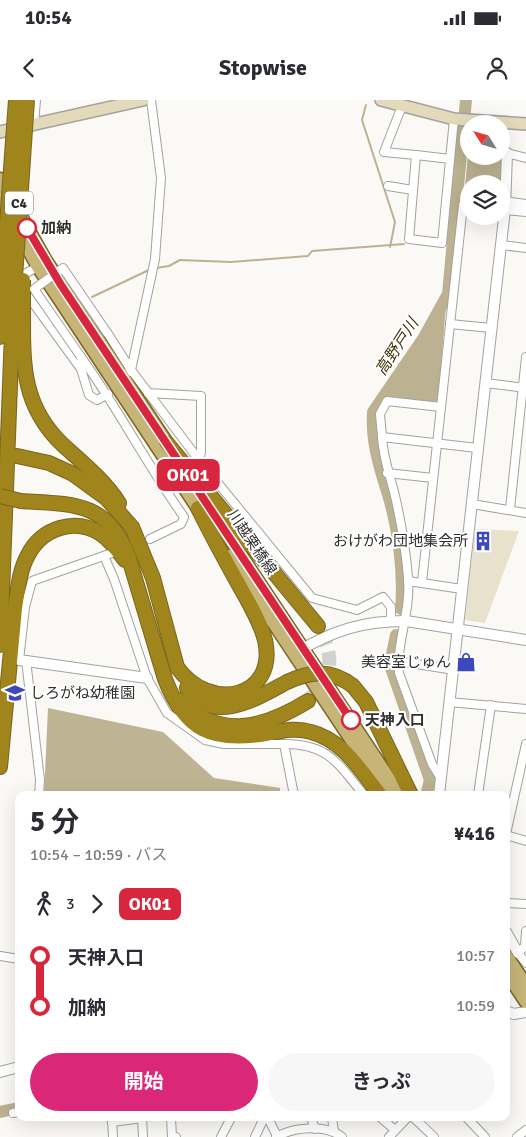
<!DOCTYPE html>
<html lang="ja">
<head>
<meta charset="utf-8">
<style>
	:root { --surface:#fff; --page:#f7f7f7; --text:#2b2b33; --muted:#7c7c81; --accent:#db2777 }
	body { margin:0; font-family:Signika,"Noto Sans JP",sans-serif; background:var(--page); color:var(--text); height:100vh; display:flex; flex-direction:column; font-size:19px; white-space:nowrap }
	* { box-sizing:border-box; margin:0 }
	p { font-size:16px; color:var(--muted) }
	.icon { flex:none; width:28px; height:28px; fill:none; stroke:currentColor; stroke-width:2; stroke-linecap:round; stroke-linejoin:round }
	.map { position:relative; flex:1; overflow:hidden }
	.sheet { position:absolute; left:15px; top:691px; width:495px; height:330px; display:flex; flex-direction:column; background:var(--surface); border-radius:10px; box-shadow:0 5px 20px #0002 }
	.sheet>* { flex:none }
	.badge { padding:0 10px; border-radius:8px; font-size:18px; line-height:32px }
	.needle { width:32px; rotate:307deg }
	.buttons { position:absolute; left:460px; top:15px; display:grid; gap:10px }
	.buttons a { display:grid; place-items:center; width:50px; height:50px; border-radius:50%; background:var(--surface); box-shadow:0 5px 20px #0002; font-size:25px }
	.map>.badge { position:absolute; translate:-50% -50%; box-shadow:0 0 0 2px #fff }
	.legs { display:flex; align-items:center; gap:8px; height:55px; padding:0 15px; font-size:16px }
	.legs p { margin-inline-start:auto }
	.headline { display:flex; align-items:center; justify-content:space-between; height:85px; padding:0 15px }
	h1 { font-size:28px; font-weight:700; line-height:38px }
	.action { display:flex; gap:10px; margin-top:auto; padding:10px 15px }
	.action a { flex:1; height:58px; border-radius:30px; background:var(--accent); color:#fff; font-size:20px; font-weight:700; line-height:58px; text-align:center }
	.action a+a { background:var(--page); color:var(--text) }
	ul { padding:0 15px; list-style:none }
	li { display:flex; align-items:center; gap:18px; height:50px; font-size:19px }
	li i { display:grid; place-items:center; width:8px; height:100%; margin:0 6px; background:currentColor }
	li i::after { content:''; width:12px; height:12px; margin:-6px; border:4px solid; border-radius:50%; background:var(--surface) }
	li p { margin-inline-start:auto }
	li:first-child i { background:linear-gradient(#0000 50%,currentColor 0) }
	li:last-child i { background:linear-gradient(currentColor 50%,#0000 0) }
	.status { display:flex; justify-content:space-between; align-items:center; height:35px; padding:0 25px; background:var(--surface); direction:ltr }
	.status svg { height:14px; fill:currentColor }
	header { display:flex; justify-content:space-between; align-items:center; height:65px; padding:0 15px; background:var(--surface); font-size:22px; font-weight:700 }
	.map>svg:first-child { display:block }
	.green { fill:#e8e2cc }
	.forest { fill:#beb493 }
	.water { fill:#bcb291 }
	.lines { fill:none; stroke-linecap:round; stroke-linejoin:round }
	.stream { stroke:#bcb291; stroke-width:2 }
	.river { stroke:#bcb291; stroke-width:12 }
	.motorway-tunnel { stroke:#d1d1ce; stroke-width:14; stroke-dasharray:14 7; stroke-linecap:butt }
	.minor-casing { stroke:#a3a29f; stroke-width:10 }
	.tertiary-casing { stroke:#a3a29f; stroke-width:12 }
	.secondary-casing { stroke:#a3a29f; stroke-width:14 }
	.primary-casing { stroke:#786622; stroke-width:15 }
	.motorway-casing { stroke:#786622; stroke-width:16 }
	.minor { stroke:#fff; stroke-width:8 }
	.tertiary { stroke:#fff; stroke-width:10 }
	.secondary { stroke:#e2dabb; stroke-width:11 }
	.primary { stroke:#c6b577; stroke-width:12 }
	.motorway { stroke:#a0841c; stroke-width:14 }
	.minor-bridge-casing { stroke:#a3a29f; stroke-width:10; stroke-linecap:butt }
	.motorway-bridge-casing { stroke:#786622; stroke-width:16; stroke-linecap:butt }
	.minor-bridge { stroke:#fff; stroke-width:8 }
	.motorway-bridge { stroke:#a0841c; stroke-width:14 }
	.line-1-casing { stroke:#fff; stroke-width:11 }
	.line-1 { stroke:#d7263d; stroke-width:8 }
	.stop-1-dot { fill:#fff; stroke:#d7263d; stroke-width:2.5 }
	.labels { text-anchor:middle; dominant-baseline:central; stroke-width:4; stroke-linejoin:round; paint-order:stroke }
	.shield { fill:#fff; stroke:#6d6d6d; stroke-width:1 }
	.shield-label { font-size:14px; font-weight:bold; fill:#2f2f2e }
	.stop-label { font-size:15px; font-weight:bold; fill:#2f2f2e; stroke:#fff; text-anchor:start }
	.poi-label { font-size:15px; fill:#2f2f2e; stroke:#fff; text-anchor:end }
	.street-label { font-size:15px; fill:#2f2f2e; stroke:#fff }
	.water-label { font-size:16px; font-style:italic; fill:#3e3206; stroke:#fff }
</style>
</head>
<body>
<div class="status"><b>10:54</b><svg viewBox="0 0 49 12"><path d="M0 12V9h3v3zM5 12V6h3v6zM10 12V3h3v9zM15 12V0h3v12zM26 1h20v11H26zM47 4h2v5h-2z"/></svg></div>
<header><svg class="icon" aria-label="back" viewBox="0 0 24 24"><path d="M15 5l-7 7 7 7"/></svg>Stopwise<svg class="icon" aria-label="person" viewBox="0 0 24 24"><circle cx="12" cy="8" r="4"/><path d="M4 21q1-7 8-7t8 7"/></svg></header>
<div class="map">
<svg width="526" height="1037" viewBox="0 0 526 1037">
	<rect width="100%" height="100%" fill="#faf9f6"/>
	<path class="green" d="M 475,429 L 519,431 L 485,523 L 465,520 Z"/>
	<path class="forest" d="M 48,608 L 163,632 L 214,678 L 280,688 L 280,695 L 44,695 Z"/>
	<g class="water">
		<path d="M 469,43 L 469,56 L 503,57 L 501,84 L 469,84 L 469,98 L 464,97 Z"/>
		<path d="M 446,206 L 438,302 L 389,297 Z"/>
	</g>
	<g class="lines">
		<g class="stream">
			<path d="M 366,5 L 362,20 L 395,122 L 390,147"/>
			<path d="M 456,98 L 469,99"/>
			<path d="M 156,168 L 169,166 L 180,160 L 231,162 L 308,156 L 312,151 L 404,144"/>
			<path d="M 92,197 L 151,169"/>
		</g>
		<g class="river">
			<path d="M 401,509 C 404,474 399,433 389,398 C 380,369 371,343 373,312 L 423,239 L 448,194 L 466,0"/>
			<path d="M 396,535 L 391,559 L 391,568 L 430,680 L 427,692"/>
			<path d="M 0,1012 L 19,1008"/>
		</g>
		<path class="motorway-tunnel" d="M 308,601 C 334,574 335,558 318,526"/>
		<defs>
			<g id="minor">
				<path d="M 402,6 L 384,52 L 416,55"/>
				<path d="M 34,24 L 36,0"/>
				<path d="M 507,53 L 526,58"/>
				<path d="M 450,59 L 416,55 L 409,139 L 442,143 L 454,19"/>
				<path d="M 388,86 L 413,90"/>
				<path d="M 505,101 L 526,104"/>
				<path d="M 501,145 L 526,148"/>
				<path d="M 22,181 L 22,175 L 38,167"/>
				<path d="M 25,192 L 81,269 L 89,295 L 97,300 L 108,294"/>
				<path d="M 450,224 L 491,228"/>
				<path d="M 108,234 L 131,270 L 199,360"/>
				<path d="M 81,257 C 118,308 147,365 184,417 L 181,424 L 150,439"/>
				<path d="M 122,277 L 131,270 L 155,159 L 161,78 L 151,0"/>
				<path d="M 485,283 L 526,288"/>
				<path d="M 148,293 L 201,296 L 201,352 L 199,360 L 312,498 L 357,510 L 383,497 L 391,507 L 391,521"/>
				<path d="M 382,337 L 380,314 L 387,301 L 441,307"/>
				<path d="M 387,373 L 433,378"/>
				<path d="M 472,404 L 526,413"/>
				<path d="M 510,409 L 526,257"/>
				<path d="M 104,456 L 114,479 L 147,578 L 167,613 L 205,640 L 224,644 L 284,644 L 294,695"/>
				<path d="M 408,481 L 462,489"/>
				<path d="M 422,482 L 463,105 L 469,105"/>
				<path d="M 19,560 L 25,507 L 32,481 L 112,453"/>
				<path d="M 26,560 L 40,680 L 39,695"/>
				<path d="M 398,561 L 454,570"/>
				<path d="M 449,602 L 526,609"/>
				<path d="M 284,644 C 329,644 337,663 364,695"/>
				<path d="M 440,677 L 432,664 L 399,573 C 396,543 411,512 408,478 C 406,451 401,422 395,396 C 390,375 383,358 382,337 L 477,348"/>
				<path d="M 478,695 L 491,605"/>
				<path d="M 506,734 L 526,644"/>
				<path d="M 506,735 L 526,741"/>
				<path d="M 506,803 L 526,804"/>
				<path d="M 526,831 L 525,846 L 518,853 L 526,863"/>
				<path d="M 0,856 L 19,859"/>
				<path d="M 13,1013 L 19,1012"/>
				<path d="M 142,1018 L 143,1037"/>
				<path d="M 171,1018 L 172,1037 L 176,1037"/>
				<path d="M 268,1018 L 277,1036"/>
				<path d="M 311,1018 L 315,1029"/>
				<path d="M 332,1018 L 334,1031"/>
				<path d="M 381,1018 L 395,1030"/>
				<path d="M 414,1018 L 434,1037"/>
				<path d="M 467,1018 L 485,1037"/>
				<path d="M 112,1019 L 113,1037"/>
				<path d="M 112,1022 L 143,1018"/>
				<path d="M 221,1037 L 231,1018"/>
				<path d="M 255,1037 L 264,1018"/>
				<path d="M 276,1037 C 294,1027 325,1024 342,1037"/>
				<path d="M 389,1037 L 407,1018"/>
				<path d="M 517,1037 L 526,1030"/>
			</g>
			<g id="tertiary">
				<path d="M 505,109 L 526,111"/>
				<path d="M 297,552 C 334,530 363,521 406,521 L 526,540"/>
				<path d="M 19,560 L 147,578"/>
				<path d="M 439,695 L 505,109 L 507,53 L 501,51"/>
				<path d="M 506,832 L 518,853"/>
				<path d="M 506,911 L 514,914 L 526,912"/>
				<path d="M 0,972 L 19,967"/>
			</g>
			<g id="secondary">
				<path d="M 381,0 L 454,19 L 526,24"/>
				<path d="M 0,32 L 143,0"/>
			</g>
			<g id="primary">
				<path d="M 0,79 L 46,161 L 171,349"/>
				<path d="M 0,98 L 38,167 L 203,416"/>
				<path d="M 193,383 L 400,695"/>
				<path d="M 229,456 L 388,695"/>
				<path d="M 506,855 L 526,885"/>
				<path d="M 506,872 L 526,902"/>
			</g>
			<g id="motorway">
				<path d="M 23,208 C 23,263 21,305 63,345 C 83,363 104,380 119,403"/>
				<path d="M 0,237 L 1,206"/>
				<path d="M 166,342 L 318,526"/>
				<path d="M 17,356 L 49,363 L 73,374 L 106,398 L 132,427 L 153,478 L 177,567 C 209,613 278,599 265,540 C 260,521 249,503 239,485 C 225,460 211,434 198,408"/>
				<path d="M 21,401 C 71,404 107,401 128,455 L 165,579 C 185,631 212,643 266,634 C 281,631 296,627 311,632 C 343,640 361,671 380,695"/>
				<path d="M 0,545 L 13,207"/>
				<path d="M 353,586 L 366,602 L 411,695"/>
				<path d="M 187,588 C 214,626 257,598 287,582"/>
				<path d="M 180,600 C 220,641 264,628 308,601"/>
				<path d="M 0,667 L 15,508 C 18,490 19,471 28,455 C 42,428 75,417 101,434 C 111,441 118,451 125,460"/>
			</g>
		</defs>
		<use href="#minor" class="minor-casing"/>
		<use href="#tertiary" class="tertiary-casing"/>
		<use href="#secondary" class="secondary-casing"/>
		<use href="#primary" class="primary-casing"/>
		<use href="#motorway" class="motorway-casing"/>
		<use href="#minor" class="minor"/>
		<use href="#tertiary" class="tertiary"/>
		<use href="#secondary" class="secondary"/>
		<use href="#primary" class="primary"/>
		<use href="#motorway" class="motorway"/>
		<defs>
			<path id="minor-bridge" d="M 81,257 L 34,189 L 63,168 L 108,234"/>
			<g id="motorway-bridge">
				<path d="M 23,180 L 23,208"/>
				<path d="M 1,206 L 16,0"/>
				<path d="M 13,207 L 27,0"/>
				<path d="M 0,396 L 21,401"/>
				<path d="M 287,582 C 311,571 331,569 353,586"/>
			</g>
		</defs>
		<use href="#minor-bridge" class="minor-bridge-casing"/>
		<use href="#motorway-bridge" class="motorway-bridge-casing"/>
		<use href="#minor-bridge" class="minor-bridge"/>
		<use href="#motorway-bridge" class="motorway-bridge"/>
	</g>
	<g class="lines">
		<defs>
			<path id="line-1" d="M 27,128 L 61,185 L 351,620"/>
		</defs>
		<use href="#line-1" class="line-1-casing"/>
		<use href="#line-1" class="line-1"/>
	</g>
	<defs>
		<symbol id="building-bare" viewBox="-9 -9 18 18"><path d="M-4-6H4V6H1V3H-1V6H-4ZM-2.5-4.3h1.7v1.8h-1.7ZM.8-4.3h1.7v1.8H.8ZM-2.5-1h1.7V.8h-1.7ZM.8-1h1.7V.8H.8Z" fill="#3c48bb" stroke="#fff" stroke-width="2.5" paint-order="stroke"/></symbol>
		<symbol id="shop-bare" viewBox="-9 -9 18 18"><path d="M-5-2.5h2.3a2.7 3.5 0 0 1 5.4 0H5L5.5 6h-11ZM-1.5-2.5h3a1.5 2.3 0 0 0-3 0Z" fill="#3c48bb" stroke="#fff" stroke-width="2.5" paint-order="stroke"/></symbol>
		<symbol id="school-bare" viewBox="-9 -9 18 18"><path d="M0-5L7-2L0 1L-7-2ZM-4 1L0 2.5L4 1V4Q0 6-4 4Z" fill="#3c48bb" stroke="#fff" stroke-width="2.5" paint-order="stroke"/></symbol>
	</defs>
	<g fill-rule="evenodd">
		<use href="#building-bare" x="469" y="427" width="28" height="28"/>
		<use href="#shop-bare" x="452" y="548" width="28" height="28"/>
		<use href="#school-bare" x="1" y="579" width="28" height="28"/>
	</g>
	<g class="stop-1-dot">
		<circle cx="27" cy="128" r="9"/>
		<circle cx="351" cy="620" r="9"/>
	</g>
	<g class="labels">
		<rect class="shield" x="5" y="91.5" width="28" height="23" rx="4"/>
		<g class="shield-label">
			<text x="19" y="103">C4</text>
		</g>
		<g class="stop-label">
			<text x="41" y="128">加納</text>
			<text x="365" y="620">天神入口</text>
		</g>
		<g class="poi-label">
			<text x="468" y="441">おけがわ団地集会所</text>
			<text x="451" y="562">美容室じゅん</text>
			<text x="30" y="593" text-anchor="start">しろがね幼稚園</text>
		</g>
		<g class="street-label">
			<text transform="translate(252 442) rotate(56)">川越栗橋線</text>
		</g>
		<g class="water-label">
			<text transform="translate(397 247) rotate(-57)">高野戸川</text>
		</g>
	</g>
</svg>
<div class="buttons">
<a><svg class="needle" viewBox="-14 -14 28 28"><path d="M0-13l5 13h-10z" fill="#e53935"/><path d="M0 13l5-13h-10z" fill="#7c7c81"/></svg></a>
<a><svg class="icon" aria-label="layers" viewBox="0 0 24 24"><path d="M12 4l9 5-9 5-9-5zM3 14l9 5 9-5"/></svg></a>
</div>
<b class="badge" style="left:188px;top:375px;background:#d7263d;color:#fff">OK01</b>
<section class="sheet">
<div class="headline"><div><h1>5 分</h1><p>10:54 – 10:59 · バス</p></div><b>¥416</b></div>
<div class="legs"><svg class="icon" aria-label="walk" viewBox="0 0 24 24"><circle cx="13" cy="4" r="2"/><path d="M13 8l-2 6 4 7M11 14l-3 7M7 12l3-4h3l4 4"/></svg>3<svg class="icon" aria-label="forward" viewBox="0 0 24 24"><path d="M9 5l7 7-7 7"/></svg><b class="badge" style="background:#d7263d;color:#fff">OK01</b></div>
<ul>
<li><i style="color:#d7263d"></i><b>天神入口</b><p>10:57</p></li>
<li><i style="color:#d7263d"></i><b>加納</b><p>10:59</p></li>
</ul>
<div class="action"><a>開始</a><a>きっぷ</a></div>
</section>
</div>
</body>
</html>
